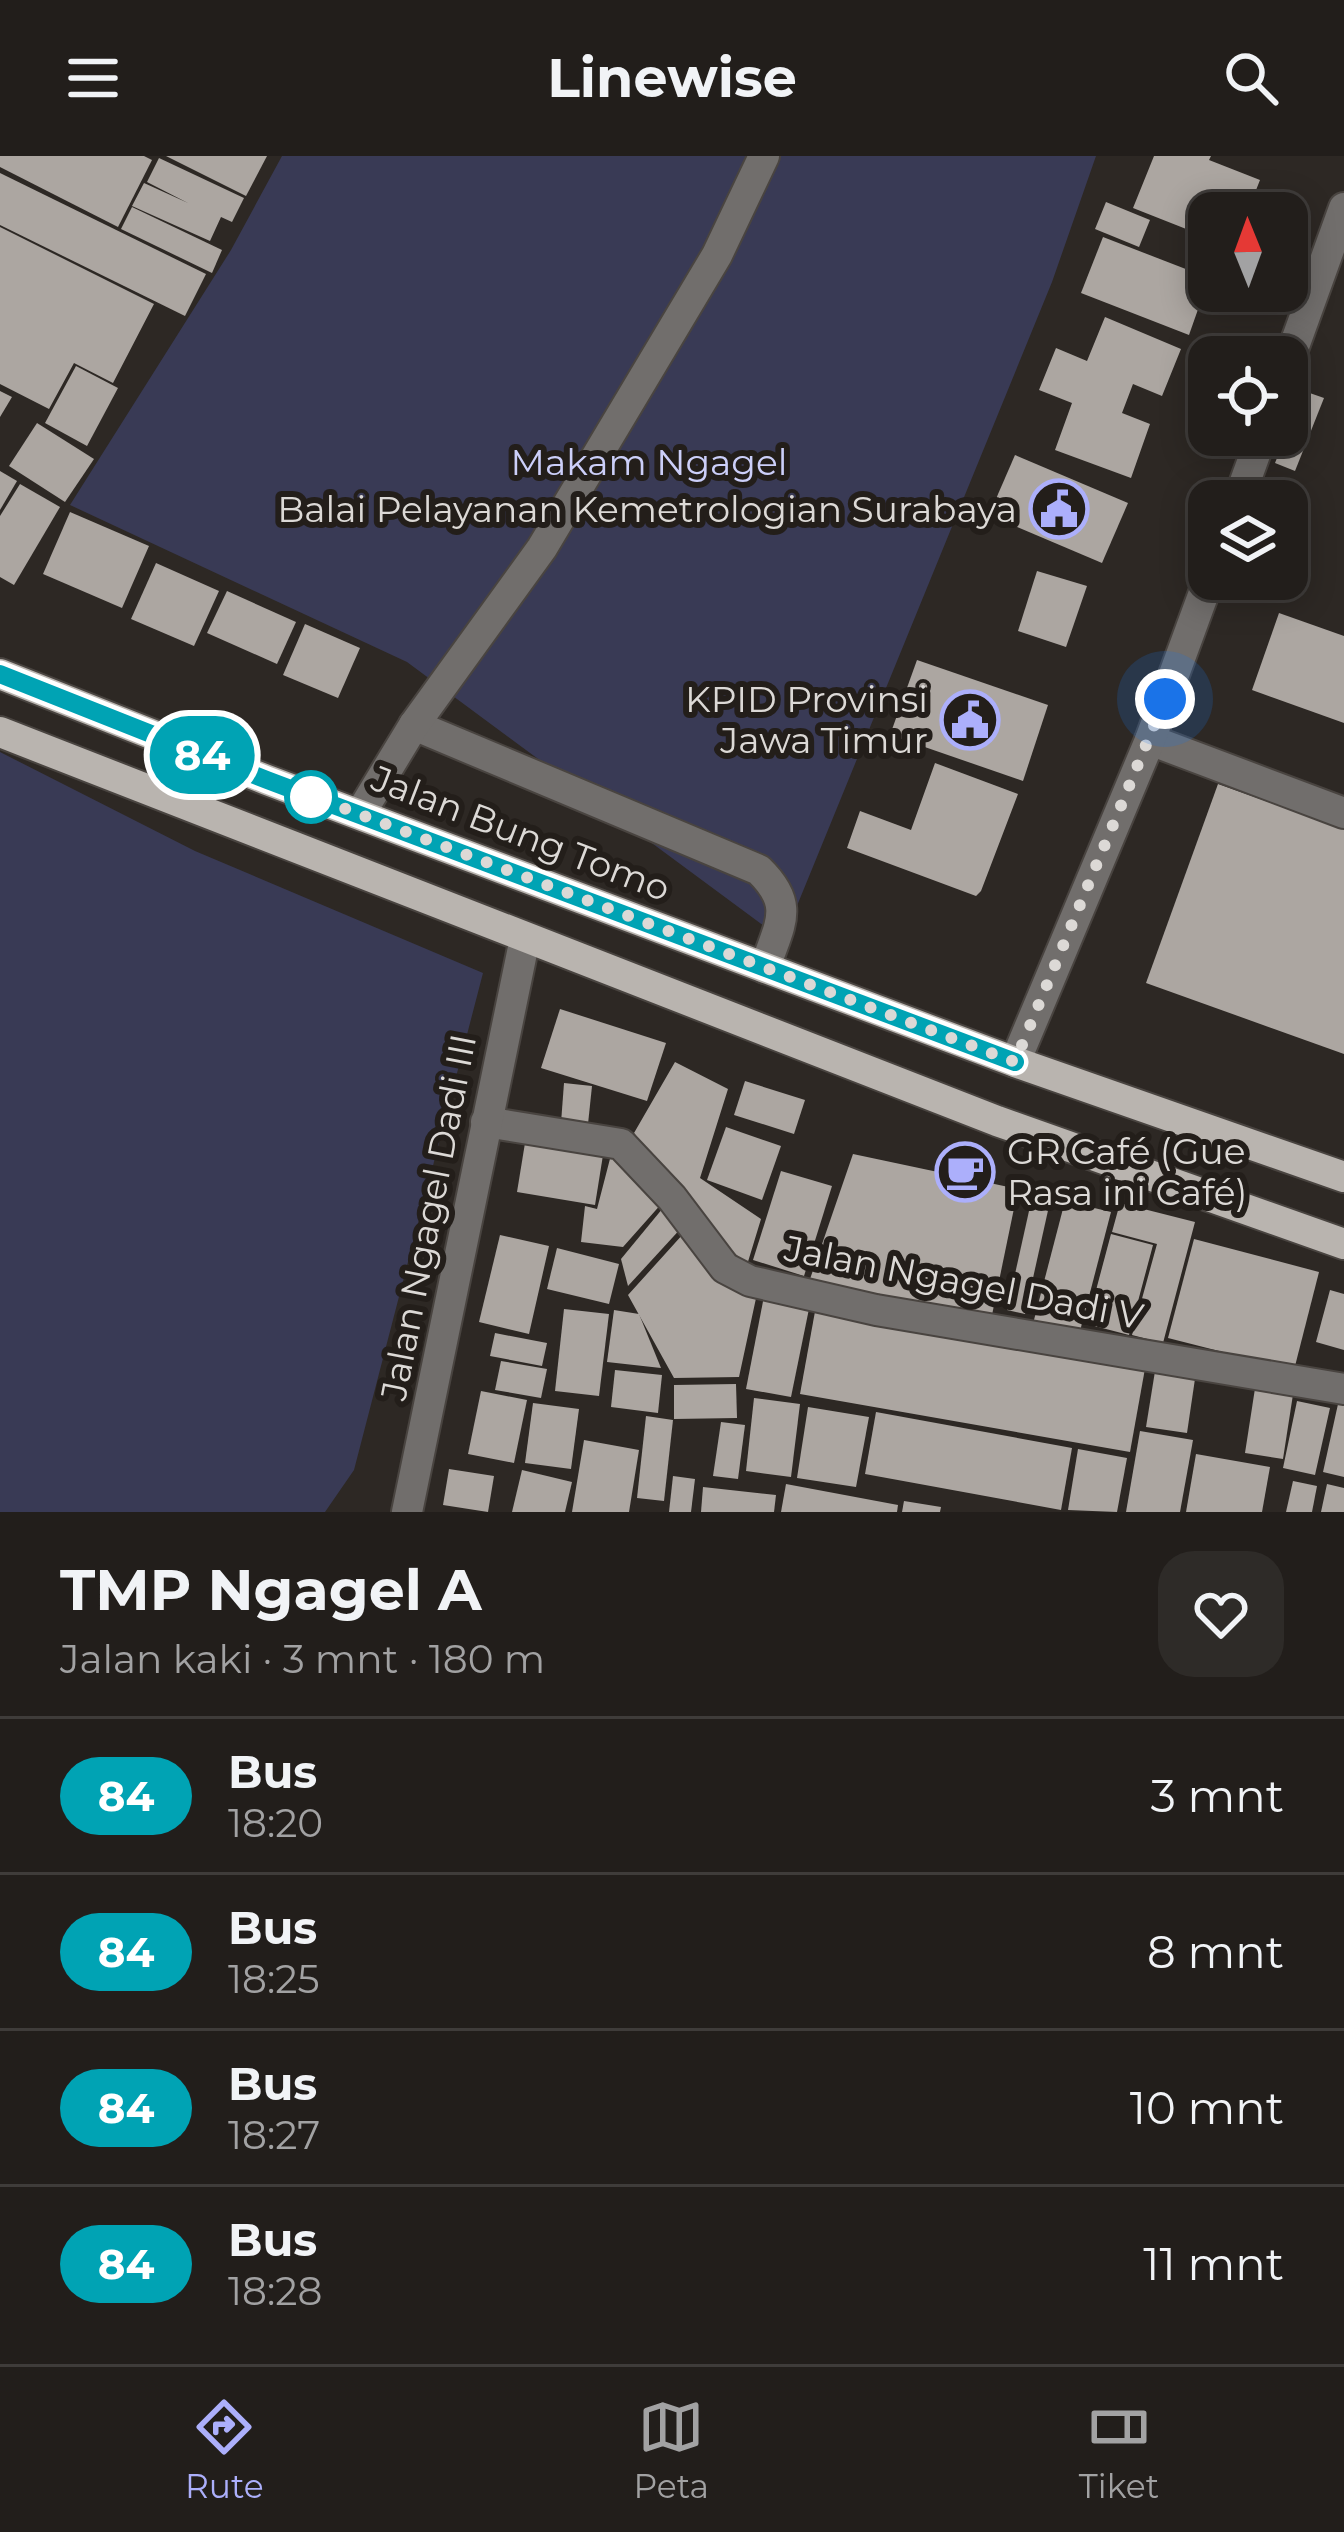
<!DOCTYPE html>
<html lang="id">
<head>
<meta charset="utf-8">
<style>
	:root { --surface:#221e1b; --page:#2e2b28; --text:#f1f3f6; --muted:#a2a2a3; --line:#3f3c3a; --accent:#acaffb }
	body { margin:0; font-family:Montserrat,sans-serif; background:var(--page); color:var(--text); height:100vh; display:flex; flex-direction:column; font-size:45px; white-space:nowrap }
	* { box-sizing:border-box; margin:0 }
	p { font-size:39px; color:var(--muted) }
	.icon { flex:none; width:66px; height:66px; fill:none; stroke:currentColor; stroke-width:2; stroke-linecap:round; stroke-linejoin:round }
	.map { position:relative; height:1356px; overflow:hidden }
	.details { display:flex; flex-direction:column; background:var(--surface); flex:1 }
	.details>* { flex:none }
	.badge { padding:0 24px; border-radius:39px; font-size:42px; line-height:78px }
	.needle { width:78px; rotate:359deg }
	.buttons { position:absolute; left:1188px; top:36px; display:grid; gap:24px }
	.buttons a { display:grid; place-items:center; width:120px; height:120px; border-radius:24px; background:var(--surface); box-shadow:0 6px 30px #0003,0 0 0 3px var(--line); font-size:60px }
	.you { position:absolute; width:60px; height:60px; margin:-30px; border:9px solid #fff; border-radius:50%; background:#1a73e8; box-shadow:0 0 0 18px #1a73e833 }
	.map>.badge { position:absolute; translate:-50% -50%; box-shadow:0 0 0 6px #fff }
	.round { display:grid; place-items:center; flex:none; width:126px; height:126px; border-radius:36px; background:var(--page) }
	.overview { display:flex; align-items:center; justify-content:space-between; height:204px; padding:0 60px }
	h1 { font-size:57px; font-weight:700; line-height:90px }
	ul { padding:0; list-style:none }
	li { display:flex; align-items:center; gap:36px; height:156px; padding:0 60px; border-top:3px solid var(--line) }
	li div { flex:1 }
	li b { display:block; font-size:45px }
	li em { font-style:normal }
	li .badge { min-width:132px; font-weight:700; text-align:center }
	header { display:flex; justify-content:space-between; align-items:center; height:156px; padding:0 60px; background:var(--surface); font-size:54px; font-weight:700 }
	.dock { display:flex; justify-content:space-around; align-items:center; height:168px; border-top:3px solid var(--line); background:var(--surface); font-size:33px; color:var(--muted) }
	.dock a { display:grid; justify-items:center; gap:6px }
	.dock .active { color:var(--accent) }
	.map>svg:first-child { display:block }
	.green { fill:#393a55 }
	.building { fill:#aca6a1 }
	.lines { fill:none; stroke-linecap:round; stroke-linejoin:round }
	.minor-casing { stroke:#494440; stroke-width:34 }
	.major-casing { stroke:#494440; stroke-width:34 }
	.minor { stroke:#716e6c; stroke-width:30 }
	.major { stroke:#b9b4af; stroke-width:30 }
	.line-casing { stroke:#fff; stroke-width:27 }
	.line { stroke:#00a3b4; stroke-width:18 }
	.walk { stroke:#dcd9d6; stroke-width:12; stroke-dasharray:0 21.6 }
	.stop-dot { fill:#fff; stroke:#00a3b4; stroke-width:6 }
	.labels { text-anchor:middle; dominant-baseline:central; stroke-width:12; stroke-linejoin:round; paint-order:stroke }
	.park-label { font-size:36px; fill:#cccff9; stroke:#231e1a }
	.poi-label { font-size:36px; fill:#dcd9d6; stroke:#231e1a; text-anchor:end }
	.street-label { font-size:36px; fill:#dcd9d6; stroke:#231e1a }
</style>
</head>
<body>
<header><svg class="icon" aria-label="menu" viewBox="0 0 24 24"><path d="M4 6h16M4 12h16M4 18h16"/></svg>Linewise<svg class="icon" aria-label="search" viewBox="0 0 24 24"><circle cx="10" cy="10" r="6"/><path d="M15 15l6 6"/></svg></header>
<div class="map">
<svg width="1344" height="1356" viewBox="0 0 1344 1356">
	<rect width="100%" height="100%" fill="#2d2824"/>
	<g class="green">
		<path d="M 282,0 L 1096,0 L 1052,126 L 783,784 L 407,506 L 70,349 L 231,94 Z"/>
		<path d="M 0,596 L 195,695 L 483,817 L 354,1314 L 325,1356 L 0,1356 Z"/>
	</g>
	<g class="building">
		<path d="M 0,0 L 144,0 L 152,4 L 118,71 L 0,11 Z"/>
		<path d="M 166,0 L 267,0 L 246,40 Z"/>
		<path d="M 1154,0 L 1211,0 L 1209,4 L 1260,24 L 1247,57 L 1209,57 L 1209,82 L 1133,52 Z"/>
		<path d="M 159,2 L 244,42 L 232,66 L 221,61 L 210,85 L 132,50 L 144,27 L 188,47 L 147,26 Z"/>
		<path d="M 0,17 L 206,118 L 185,160 L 0,69 Z"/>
		<path d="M 1106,46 L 1150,64 L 1139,91 L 1095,73 Z"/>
		<path d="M 132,51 L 222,94 L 212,117 L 121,73 Z"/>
		<path d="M 0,71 L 154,148 L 113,227 L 74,207 L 49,253 L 0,228 Z"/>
		<path d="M 1103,81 L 1209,122 L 1189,179 L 1081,137 Z"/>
		<path d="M 1105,161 L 1181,193 L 1162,240 L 1133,228 L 1122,257 L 1150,268 L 1131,322 L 1055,294 L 1072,247 L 1039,234 L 1056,192 L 1087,205 Z"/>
		<path d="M 76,210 L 118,232 L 87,290 L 45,267 Z"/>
		<path d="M 0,235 L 12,241 L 0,261 Z"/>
		<path d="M 1304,235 L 1324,242 L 1295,315 L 1275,307 Z"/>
		<path d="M 37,267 L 94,303 L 65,346 L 9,310 Z"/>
		<path d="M 1015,299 L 1128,347 L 1102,407 L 989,359 Z"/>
		<path d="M 0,315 L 17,325 L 0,354 Z"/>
		<path d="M 20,328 L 60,351 L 14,429 L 0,421 L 0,360 Z"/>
		<path d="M 70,356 L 149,390 L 122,452 L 43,418 Z"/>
		<path d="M 156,407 L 219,435 L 194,490 L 131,463 Z"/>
		<path d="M 1037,415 L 1087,430 L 1066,491 L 1018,475 Z"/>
		<path d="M 227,435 L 296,466 L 277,508 L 207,477 Z"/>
		<path d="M 1279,457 L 1344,480 L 1344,567 L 1252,534 Z"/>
		<path d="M 305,468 L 360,492 L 338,542 L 283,519 Z"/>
		<path d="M 917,504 L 1048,549 L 1023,625 L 890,579 Z"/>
		<path d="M 935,607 L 1018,638 L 981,735 L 976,740 L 847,692 L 860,655 L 911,674 Z"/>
		<path d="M 1218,628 L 1344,673 L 1344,898 L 1146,827 Z"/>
		<path d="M 560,853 L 666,887 L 647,945 L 541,912 Z"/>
		<path d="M 675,906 L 728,933 L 700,1022 L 761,1063 L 747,1109 L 698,1062 L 634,977 Z"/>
		<path d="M 745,925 L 805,944 L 794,978 L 734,959 Z"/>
		<path d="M 564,927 L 592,930 L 588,968 L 561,967 Z"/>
		<path d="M 726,971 L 781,990 L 762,1044 L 707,1024 Z"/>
		<path d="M 525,987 L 603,999 L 595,1049 L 517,1036 Z"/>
		<path d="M 612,995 L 663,1046 L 623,1091 L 581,1086 L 585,1050 L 597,1053 Z"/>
		<path d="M 853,998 L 1018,1033 L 992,1159 L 895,1147 L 810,1123 Z"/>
		<path d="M 781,1015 L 832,1030 L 804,1120 L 753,1104 Z"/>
		<path d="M 1065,1045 L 1111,1056 L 1080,1175 L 1034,1164 Z"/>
		<path d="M 1031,1046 L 1049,1050 L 1025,1158 L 1007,1154 Z"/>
		<path d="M 1120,1047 L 1195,1066 L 1163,1187 L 1132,1179 L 1157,1088 L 1112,1076 Z"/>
		<path d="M 663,1052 L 684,1069 L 628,1130 L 621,1103 Z"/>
		<path d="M 684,1077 L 714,1124 L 758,1133 L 739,1221 L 674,1222 L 628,1139 Z"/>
		<path d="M 1111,1078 L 1153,1089 L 1129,1179 L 1087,1168 Z"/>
		<path d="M 500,1079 L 549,1090 L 529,1178 L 479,1166 Z"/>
		<path d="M 1194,1083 L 1319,1116 L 1294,1214 L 1168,1182 Z"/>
		<path d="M 557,1092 L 619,1108 L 609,1148 L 547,1133 Z"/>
		<path d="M 1330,1134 L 1344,1138 L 1344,1194 L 1316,1186 Z"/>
		<path d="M 765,1135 L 811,1143 L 791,1241 L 746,1233 Z"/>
		<path d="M 816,1150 L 1146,1207 L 1130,1296 L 800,1238 Z"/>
		<path d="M 564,1153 L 609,1158 L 599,1240 L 555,1235 Z"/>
		<path d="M 614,1154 L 639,1158 L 661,1212 L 607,1206 Z"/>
		<path d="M 495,1177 L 547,1187 L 542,1210 L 490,1200 Z"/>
		<path d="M 501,1205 L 547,1213 L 541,1242 L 495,1234 Z"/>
		<path d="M 1156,1209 L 1196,1216 L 1187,1277 L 1146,1271 Z"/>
		<path d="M 615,1214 L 662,1219 L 658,1257 L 611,1251 Z"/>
		<path d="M 1256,1226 L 1294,1232 L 1283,1303 L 1245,1297 Z"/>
		<path d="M 736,1228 L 737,1262 L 674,1263 L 674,1229 Z"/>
		<path d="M 481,1235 L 527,1244 L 514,1307 L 468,1298 Z"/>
		<path d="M 1340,1239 L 1344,1240 L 1344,1321 L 1323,1316 Z"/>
		<path d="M 754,1242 L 800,1248 L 791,1321 L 746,1315 Z"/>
		<path d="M 1297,1245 L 1330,1252 L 1315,1319 L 1283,1312 Z"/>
		<path d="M 533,1247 L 579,1253 L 571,1313 L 525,1307 Z"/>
		<path d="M 808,1251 L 869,1261 L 856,1331 L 797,1322 Z"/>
		<path d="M 876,1256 L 1072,1292 L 1061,1354 L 865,1318 Z"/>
		<path d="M 646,1260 L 673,1264 L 664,1345 L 637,1342 Z"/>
		<path d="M 721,1266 L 745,1269 L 738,1323 L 713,1320 Z"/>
		<path d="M 1140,1275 L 1193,1284 L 1180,1356 L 1126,1356 Z"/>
		<path d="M 584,1284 L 639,1294 L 629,1356 L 572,1356 Z"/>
		<path d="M 1078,1293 L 1127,1302 L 1117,1356 L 1068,1354 Z"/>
		<path d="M 1196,1298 L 1270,1311 L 1262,1356 L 1186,1356 Z"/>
		<path d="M 449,1313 L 494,1320 L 488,1356 L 443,1349 Z"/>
		<path d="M 522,1314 L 572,1326 L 565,1356 L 512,1356 Z"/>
		<path d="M 673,1320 L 695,1323 L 691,1356 L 669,1356 Z"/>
		<path d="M 1293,1325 L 1317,1330 L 1312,1356 L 1286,1356 Z"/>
		<path d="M 786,1328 L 898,1349 L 897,1356 L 781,1356 Z"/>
		<path d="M 1327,1328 L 1344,1332 L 1344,1356 L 1321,1356 Z"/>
		<path d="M 703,1331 L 776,1339 L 774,1356 L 701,1356 Z"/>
		<path d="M 904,1345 L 941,1351 L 940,1356 L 902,1356 Z"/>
	</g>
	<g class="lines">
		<defs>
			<g id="minor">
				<path d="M 1287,210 L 1344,52"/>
				<path d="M 1238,345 L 1262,279"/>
				<path d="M 414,569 L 759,714 C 796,750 779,768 765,812"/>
				<path d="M 1150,584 L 1344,657"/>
				<path d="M 360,658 L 414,569 L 542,392 L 717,99 L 764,0"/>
				<path d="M 1015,906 L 1150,584 L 1209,423"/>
				<path d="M 486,966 L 621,988 L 672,1042 L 725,1112 L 750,1125 L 876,1154 L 1344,1233"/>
				<path d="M 407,1356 L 525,782"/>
			</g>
			<g id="major">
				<path d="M 0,518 L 267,624 L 1015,906 L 1344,1021"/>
				<path d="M 0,576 L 997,965 L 1344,1088"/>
			</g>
		</defs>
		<use href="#minor" class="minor-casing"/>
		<use href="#major" class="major-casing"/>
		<use href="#minor" class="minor"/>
		<use href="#major" class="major"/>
	</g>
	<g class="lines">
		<defs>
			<path id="line" d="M 0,518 L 267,624 L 1015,906"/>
		</defs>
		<use href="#line" class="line-casing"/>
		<use href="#line" class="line"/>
		<path class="walk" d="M 311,641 L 298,635 L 1015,906 L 1165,543"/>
	</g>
	<defs>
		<symbol id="civic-ring" viewBox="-11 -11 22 22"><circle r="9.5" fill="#231e1a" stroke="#acaffb" stroke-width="1.5"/><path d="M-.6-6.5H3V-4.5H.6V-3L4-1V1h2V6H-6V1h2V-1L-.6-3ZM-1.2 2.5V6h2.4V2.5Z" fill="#acaffb"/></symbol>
		<symbol id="cafe-ring" viewBox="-11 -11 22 22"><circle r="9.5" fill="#231e1a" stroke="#acaffb" stroke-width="1.5"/><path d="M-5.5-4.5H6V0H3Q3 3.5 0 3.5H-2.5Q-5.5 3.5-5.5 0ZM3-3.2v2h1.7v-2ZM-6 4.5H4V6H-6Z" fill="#acaffb"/></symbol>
	</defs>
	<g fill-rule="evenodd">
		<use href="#civic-ring" x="1026" y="320" width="66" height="66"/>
		<use href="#civic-ring" x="937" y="531" width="66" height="66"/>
		<use href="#cafe-ring" x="932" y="983" width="66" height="66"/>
	</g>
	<circle class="stop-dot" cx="311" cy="641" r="24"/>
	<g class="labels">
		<g class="park-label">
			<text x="649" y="306">Makam Ngagel</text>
		</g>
		<g class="poi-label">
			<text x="1017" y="353">Balai Pelayanan Kemetrologian Surabaya</text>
			<text x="928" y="543">KPID Provinsi<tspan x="928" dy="41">Jawa Timur</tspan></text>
			<text x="1007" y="995" text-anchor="start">GR Café (Gue<tspan x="1007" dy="41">Rasa ini Café)</tspan></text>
		</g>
		<g class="street-label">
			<text transform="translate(521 677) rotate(21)">Jalan Bung Tomo</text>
			<text transform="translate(428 1061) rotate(-79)">Jalan Ngagel Dadi III</text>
			<text transform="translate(964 1126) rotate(11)">Jalan Ngagel Dadi V</text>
		</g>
	</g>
</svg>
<div class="buttons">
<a><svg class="needle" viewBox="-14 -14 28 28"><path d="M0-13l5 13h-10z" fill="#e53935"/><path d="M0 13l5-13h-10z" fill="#a2a2a3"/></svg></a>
<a><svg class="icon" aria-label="locate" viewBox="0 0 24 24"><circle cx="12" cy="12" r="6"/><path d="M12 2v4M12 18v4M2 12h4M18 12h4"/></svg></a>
<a><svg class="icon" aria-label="layers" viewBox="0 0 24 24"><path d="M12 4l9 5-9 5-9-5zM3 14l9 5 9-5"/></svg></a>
</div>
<div class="you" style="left:1165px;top:543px"></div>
<b class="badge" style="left:202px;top:599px;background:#00a3b4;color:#fff">84</b>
</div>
<section class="details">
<div class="overview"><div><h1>TMP Ngagel A</h1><p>Jalan kaki · 3 mnt · 180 m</p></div><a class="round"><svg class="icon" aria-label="heart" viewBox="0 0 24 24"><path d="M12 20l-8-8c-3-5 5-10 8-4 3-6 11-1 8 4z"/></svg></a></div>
<ul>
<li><span class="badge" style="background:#00a3b4;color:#fff">84</span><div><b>Bus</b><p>18:20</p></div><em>3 mnt</em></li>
<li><span class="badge" style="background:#00a3b4;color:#fff">84</span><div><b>Bus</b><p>18:25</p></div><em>8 mnt</em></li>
<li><span class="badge" style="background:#00a3b4;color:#fff">84</span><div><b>Bus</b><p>18:27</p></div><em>10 mnt</em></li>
<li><span class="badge" style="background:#00a3b4;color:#fff">84</span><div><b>Bus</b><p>18:28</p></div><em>11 mnt</em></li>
</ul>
</section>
<nav class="dock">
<a class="active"><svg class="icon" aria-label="directions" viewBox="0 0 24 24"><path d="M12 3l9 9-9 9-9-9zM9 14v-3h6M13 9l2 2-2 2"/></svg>Rute</a>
<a><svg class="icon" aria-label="map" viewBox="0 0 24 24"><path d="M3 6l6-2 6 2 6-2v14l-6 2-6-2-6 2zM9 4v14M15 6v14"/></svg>Peta</a>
<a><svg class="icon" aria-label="tickets" viewBox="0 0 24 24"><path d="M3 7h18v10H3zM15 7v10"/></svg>Tiket</a>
</nav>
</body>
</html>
